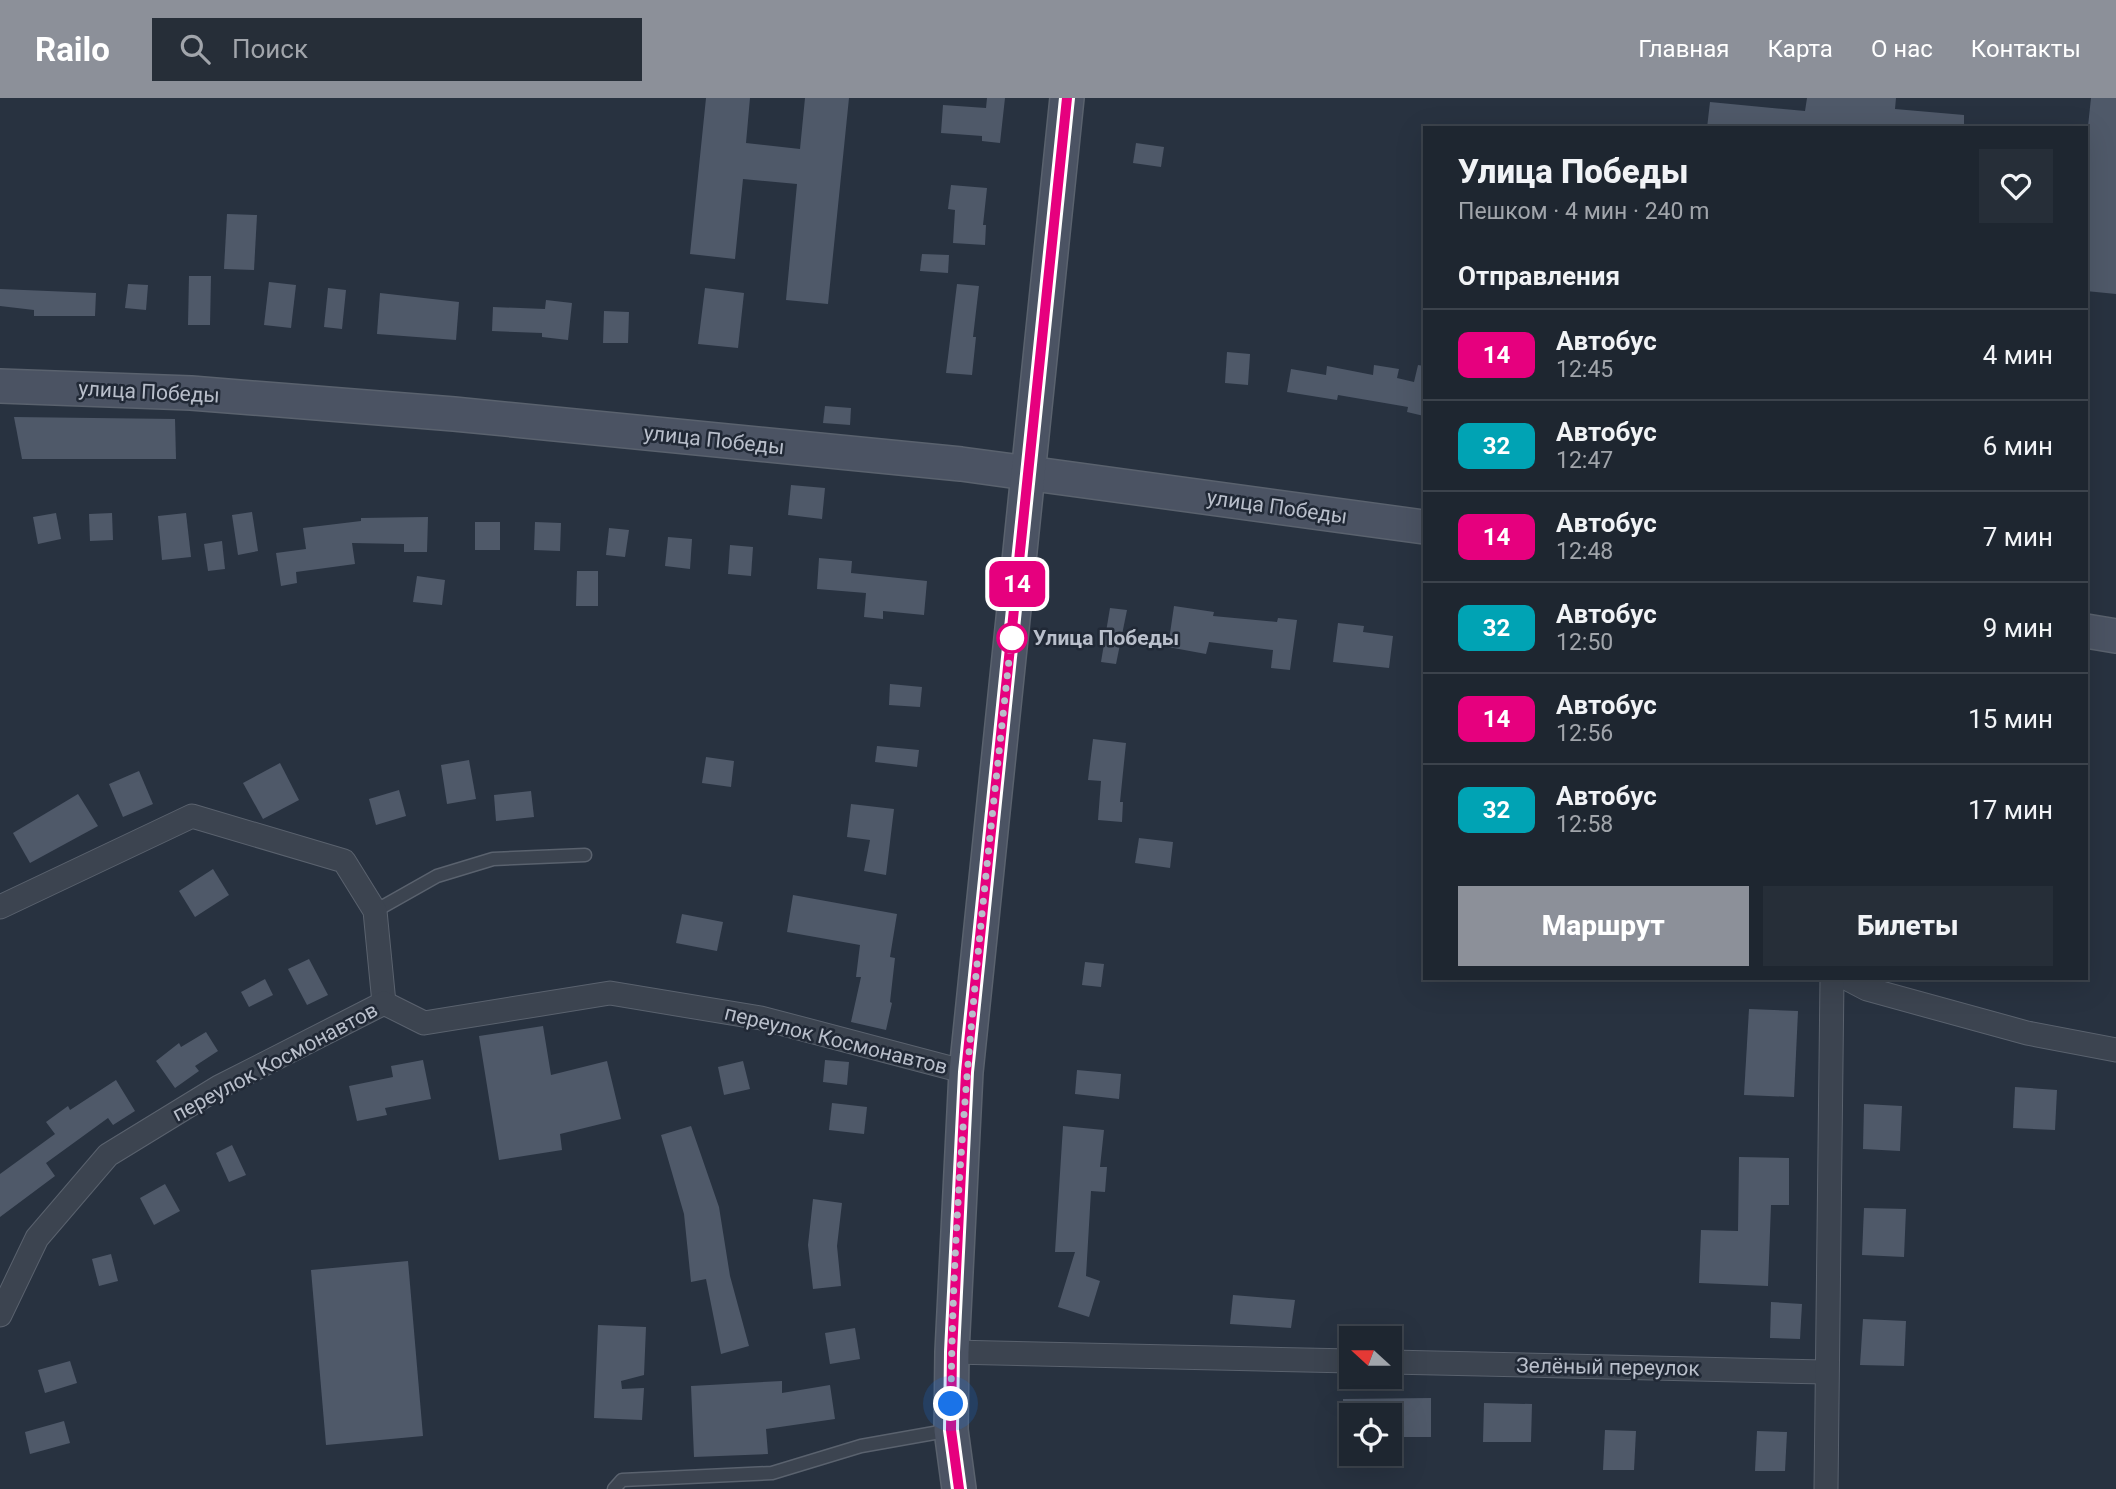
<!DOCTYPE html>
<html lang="ru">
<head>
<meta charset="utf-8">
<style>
	:root { --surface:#1e2630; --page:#262e38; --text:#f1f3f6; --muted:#a1a5ab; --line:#3c434c; --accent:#8c9099 }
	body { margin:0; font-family:Roboto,sans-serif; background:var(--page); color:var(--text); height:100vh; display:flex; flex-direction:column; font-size:26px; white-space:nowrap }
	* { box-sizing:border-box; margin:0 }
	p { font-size:23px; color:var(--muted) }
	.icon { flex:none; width:38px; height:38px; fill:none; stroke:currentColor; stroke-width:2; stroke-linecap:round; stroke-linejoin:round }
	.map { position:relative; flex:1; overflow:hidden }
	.sheet { position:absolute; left:1423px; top:28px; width:665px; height:854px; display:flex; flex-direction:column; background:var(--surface); border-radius:0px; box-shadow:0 7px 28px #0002,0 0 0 2px var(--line) }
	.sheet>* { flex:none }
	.badge { padding:0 14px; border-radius:10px; font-size:24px; line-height:46px }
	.needle { width:46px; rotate:291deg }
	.tools { position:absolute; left:1339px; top:1228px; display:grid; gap:14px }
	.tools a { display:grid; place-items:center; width:63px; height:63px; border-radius:0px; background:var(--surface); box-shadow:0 7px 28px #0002,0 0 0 2px var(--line); font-size:35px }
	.you { position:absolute; width:35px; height:35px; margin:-18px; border:5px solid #fff; border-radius:50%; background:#1a73e8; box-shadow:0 0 0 10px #1a73e833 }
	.map>.badge { position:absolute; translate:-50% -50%; box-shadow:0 0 0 4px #fff }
	h2 { padding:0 35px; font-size:26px; line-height:63px }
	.round { display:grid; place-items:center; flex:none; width:74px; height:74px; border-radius:0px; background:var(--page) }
	.head { display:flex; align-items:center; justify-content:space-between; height:119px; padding:0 35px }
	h1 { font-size:33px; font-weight:800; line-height:52px }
	.primary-button { display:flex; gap:14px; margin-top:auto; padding:14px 35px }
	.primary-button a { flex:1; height:80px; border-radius:0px; background:var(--accent); color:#fff; font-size:28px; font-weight:800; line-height:80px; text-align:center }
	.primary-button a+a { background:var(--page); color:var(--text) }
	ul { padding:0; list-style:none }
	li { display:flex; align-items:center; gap:21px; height:91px; padding:0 35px; border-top:2px solid var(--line) }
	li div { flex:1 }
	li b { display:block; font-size:26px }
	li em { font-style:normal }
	li .badge { min-width:77px; font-weight:700; text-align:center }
	header { display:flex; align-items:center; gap:42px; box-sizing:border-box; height:98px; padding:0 35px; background:var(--accent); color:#fff }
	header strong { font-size:33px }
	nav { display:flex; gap:38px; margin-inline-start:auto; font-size:24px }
	.search { width:490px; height:63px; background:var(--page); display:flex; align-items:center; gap:18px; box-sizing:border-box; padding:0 24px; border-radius:0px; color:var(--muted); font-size:26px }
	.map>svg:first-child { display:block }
	.building { fill:#4f5969 }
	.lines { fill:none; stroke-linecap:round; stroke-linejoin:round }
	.lane-casing { stroke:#5a626e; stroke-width:15 }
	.street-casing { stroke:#5a626e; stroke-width:25 }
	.secondary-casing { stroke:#5a626e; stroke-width:36 }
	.lane { stroke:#3c4450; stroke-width:12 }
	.street { stroke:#3c4450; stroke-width:23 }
	.secondary { stroke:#4b5363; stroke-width:33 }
	.line-casing { stroke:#fff; stroke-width:16 }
	.line { stroke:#e6007e; stroke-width:10 }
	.walk { stroke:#b9bfcb; stroke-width:7; stroke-dasharray:0 12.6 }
	.stop-dot { fill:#fff; stroke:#e6007e; stroke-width:3.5 }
	.labels { text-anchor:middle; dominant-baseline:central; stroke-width:5; stroke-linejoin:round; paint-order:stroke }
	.street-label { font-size:21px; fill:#b9bfcb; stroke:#212936 }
	.stop-label { font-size:21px; font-weight:bold; fill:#b9bfcb; stroke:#212936; text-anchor:start }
</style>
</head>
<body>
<header>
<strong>Railo</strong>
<div class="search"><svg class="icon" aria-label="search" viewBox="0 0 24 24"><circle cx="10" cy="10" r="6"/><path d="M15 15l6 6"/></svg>Поиск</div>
<nav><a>Главная</a><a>Карта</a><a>О нас</a><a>Контакты</a></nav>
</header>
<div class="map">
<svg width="2116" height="1391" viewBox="0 0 2116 1391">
	<rect width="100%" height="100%" fill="#283240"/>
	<g class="building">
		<path d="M 706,0 L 750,0 L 746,45 L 800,51 L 805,0 L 849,0 L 828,206 L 786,202 L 797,86 L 743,81 L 735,161 L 690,156 Z"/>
		<path d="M 987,0 L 1005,0 L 1000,45 L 982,43 L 982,38 L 941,35 L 943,7 L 986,10 Z"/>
		<path d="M 1807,0 L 1896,0 L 1895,11 L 1964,17 L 1964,30 L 1707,30 L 1710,4 L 1805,13 Z"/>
		<path d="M 2091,0 L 2116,0 L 2116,196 L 2086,193 L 2086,47 Z"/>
		<path d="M 1136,45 L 1164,49 L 1161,69 L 1133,65 Z"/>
		<path d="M 951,87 L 987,90 L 983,127 L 986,127 L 985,147 L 953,145 L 955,112 L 948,111 Z"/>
		<path d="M 227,116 L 257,117 L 254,172 L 224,171 Z"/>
		<path d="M 922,156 L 949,157 L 948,175 L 920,173 Z"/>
		<path d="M 189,178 L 211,178 L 210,227 L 188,227 Z"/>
		<path d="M 269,184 L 296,187 L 291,230 L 264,227 Z"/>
		<path d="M 128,186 L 148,187 L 146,212 L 125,210 Z"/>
		<path d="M 957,186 L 979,188 L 973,239 L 976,239 L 972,277 L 946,275 Z"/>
		<path d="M 328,190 L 346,192 L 342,231 L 324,229 Z"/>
		<path d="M 705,190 L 744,195 L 738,250 L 698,246 Z"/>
		<path d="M 0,191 L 96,195 L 95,218 L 34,218 L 34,212 L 0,208 Z"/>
		<path d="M 380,195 L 459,204 L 456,242 L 377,236 Z"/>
		<path d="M 546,202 L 572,205 L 568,242 L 542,239 L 542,235 L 492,233 L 493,209 L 545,211 Z"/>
		<path d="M 604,213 L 629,214 L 628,245 L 603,245 Z"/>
		<path d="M 1227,254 L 1250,256 L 1248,287 L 1225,285 Z"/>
		<path d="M 1374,267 L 1399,271 L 1397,280 L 1414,284 L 1418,267 L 1424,268 L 1424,318 L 1407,314 L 1408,309 L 1338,297 L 1337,302 L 1287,294 L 1291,271 L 1326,277 L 1327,268 L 1373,277 Z"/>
		<path d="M 825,308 L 851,310 L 850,327 L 823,325 Z"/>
		<path d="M 14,319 L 175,321 L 176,361 L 22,361 Z"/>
		<path d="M 791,387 L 825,390 L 822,421 L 788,417 Z"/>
		<path d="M 252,414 L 258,453 L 238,457 L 232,417 Z"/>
		<path d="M 56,415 L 61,441 L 38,446 L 33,419 Z"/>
		<path d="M 112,415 L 113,442 L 90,443 L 89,416 Z"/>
		<path d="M 186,415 L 191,459 L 162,462 L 158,418 Z"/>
		<path d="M 428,419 L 427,454 L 404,454 L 404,446 L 352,445 L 355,466 L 296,474 L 297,485 L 281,488 L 276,455 L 306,451 L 303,430 L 361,423 L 361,420 Z"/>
		<rect x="475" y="424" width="25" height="28"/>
		<path d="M 535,424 L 561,425 L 560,453 L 534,452 Z"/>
		<path d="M 609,430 L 629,432 L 625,459 L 606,457 Z"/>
		<path d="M 668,439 L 692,441 L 690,471 L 665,468 Z"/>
		<path d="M 222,443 L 225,471 L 208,473 L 204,446 Z"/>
		<path d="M 730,447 L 753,449 L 751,478 L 728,476 Z"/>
		<path d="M 819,460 L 852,463 L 851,475 L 927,483 L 924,517 L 883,513 L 883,521 L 864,519 L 866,495 L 817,491 Z"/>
		<path d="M 577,473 L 598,473 L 598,508 L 576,508 Z"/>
		<path d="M 417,478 L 445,482 L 442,507 L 413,504 Z"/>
		<path d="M 1174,508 L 1214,514 L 1213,518 L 1277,524 L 1278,520 L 1297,522 L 1290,572 L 1271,570 L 1273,552 L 1209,544 L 1206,556 L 1168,549 Z"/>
		<path d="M 1110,510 L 1127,512 L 1116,566 L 1101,564 Z"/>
		<path d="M 1338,525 L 1364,528 L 1363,534 L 1393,538 L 1389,570 L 1333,564 Z"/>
		<path d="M 890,586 L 922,589 L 920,609 L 889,607 Z"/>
		<path d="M 1093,641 L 1126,645 L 1120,704 L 1123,704 L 1122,724 L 1098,722 L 1101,683 L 1088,682 Z"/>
		<path d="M 877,648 L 919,652 L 917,669 L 875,664 Z"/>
		<path d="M 706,659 L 734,663 L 731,689 L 702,685 Z"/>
		<path d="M 469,662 L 476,701 L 447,706 L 441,667 Z"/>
		<path d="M 280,665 L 299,702 L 263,721 L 243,685 Z"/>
		<path d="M 139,673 L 153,706 L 123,719 L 109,686 Z"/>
		<path d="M 399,692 L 406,718 L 376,727 L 369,701 Z"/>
		<path d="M 531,693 L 534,719 L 496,723 L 494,697 Z"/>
		<path d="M 78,696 L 98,728 L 30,765 L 13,735 Z"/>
		<path d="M 851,706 L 894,711 L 886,777 L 864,773 L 870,742 L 847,739 Z"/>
		<path d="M 1139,740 L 1173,744 L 1170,770 L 1135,765 Z"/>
		<path d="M 213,771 L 229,797 L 195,819 L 179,793 Z"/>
		<path d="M 793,797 L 897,816 L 890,859 L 895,860 L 890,904 L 892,905 L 886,932 L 851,924 L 861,879 L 856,879 L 860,847 L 787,834 Z"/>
		<path d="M 682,816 L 723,824 L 717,853 L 676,845 Z"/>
		<path d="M 309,861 L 328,897 L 307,907 L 288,871 Z"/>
		<path d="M 1085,864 L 1104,866 L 1101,889 L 1082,887 Z"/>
		<path d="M 265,881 L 273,897 L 249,909 L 241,894 Z"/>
		<path d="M 1749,911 L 1798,913 L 1794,999 L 1744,997 Z"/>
		<path d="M 543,928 L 551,977 L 607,963 L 621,1021 L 560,1036 L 562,1052 L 499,1062 L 479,938 Z"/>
		<path d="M 206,934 L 218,953 L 195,968 L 199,973 L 175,990 L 156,963 L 179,945 L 181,949 Z"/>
		<path d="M 423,962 L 431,1001 L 385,1010 L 387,1017 L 357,1023 L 349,988 L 393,979 L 391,968 Z"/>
		<path d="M 825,962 L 849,964 L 847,987 L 823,984 Z"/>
		<path d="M 743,963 L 750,991 L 724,997 L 718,969 Z"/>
		<path d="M 1077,972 L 1121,976 L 1119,1001 L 1075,996 Z"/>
		<path d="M 116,982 L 135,1013 L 113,1027 L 108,1020 L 46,1065 L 55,1078 L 0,1119 L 0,1076 L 55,1036 L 46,1024 L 68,1008 L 70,1012 Z"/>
		<path d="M 2015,989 L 2057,992 L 2055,1032 L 2013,1030 Z"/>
		<path d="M 832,1005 L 867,1009 L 864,1036 L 829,1032 Z"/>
		<path d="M 1864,1006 L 1902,1008 L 1900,1053 L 1863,1051 Z"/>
		<path d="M 691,1028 L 719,1109 L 730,1178 L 749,1248 L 721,1256 L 706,1181 L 691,1184 L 684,1116 L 661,1037 Z"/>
		<path d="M 1063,1028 L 1104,1032 L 1100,1069 L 1107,1069 L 1105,1094 L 1091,1093 L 1086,1178 L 1100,1183 L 1089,1219 L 1058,1209 L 1075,1154 L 1055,1154 Z"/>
		<path d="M 232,1047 L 246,1077 L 229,1084 L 216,1055 Z"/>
		<path d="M 1739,1059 L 1789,1060 L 1789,1107 L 1771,1107 L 1768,1188 L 1699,1185 L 1701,1132 L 1738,1133 Z"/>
		<path d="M 165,1086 L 180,1113 L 154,1127 L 140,1100 Z"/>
		<path d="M 813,1101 L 842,1105 L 837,1148 L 841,1188 L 813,1191 L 808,1147 Z"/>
		<path d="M 1864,1110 L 1906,1111 L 1904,1159 L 1862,1157 Z"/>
		<path d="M 111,1156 L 118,1183 L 99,1188 L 92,1161 Z"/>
		<path d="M 408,1163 L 423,1338 L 326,1347 L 311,1172 Z"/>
		<path d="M 1233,1197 L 1295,1202 L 1291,1230 L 1230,1226 Z"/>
		<path d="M 1771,1204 L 1802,1206 L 1800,1241 L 1770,1240 Z"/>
		<path d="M 1863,1221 L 1906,1223 L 1904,1268 L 1860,1267 Z"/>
		<path d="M 598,1227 L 646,1229 L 644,1277 L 621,1283 L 622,1291 L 644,1290 L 642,1322 L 594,1320 Z"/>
		<path d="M 855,1230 L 860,1261 L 830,1266 L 825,1235 Z"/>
		<path d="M 70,1263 L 77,1285 L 45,1295 L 38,1272 Z"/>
		<path d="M 782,1283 L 782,1295 L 830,1287 L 835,1321 L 766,1331 L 768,1356 L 694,1359 L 691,1288 Z"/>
		<path d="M 1431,1300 L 1431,1339 L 1390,1339 L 1390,1318 L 1343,1318 L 1343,1301 Z"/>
		<path d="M 1484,1305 L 1532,1306 L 1531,1344 L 1483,1344 Z"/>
		<path d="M 64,1323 L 70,1345 L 30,1356 L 25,1334 Z"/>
		<path d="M 1605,1332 L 1636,1333 L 1634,1372 L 1603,1372 Z"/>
		<path d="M 1757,1333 L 1787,1334 L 1785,1373 L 1755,1373 Z"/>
	</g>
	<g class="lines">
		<defs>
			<g id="lane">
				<path d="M 375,813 L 437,778 L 493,761 L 585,757"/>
				<path d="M 614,1391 L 622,1382 L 772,1375 L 861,1348 L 951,1332"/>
			</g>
			<g id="street">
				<path d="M 0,809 L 192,718 L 344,763 L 375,813 L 384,905"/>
				<path d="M 1846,880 L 1867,891 L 2027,935 L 2116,952"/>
				<path d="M 0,1217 L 37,1140 L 108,1057 L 219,989 L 384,905 L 424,925 L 610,895 L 761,920 L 966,974"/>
				<path d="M 952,1254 L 1351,1263"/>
				<path d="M 1390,1264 L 1826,1274"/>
				<path d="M 1826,1391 L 1832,880"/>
			</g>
			<g id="secondary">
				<path d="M 0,288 L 191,295 L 454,316 L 961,366 L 1424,429"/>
				<path d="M 2086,533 L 2116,538"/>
				<path d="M 959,1391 L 951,1332 L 952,1254 L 966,974 L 1067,0"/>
			</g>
		</defs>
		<use href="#lane" class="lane-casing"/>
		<use href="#street" class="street-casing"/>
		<use href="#secondary" class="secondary-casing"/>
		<use href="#lane" class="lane"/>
		<use href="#street" class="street"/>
		<use href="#secondary" class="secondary"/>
	</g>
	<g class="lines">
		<defs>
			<path id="line" d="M 959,1391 L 951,1332 L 952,1254 L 966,974 L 1067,0"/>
		</defs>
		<use href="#line" class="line-casing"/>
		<use href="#line" class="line"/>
		<path class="walk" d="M 951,1306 C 953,1048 985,790 1012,533 L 1012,540"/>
	</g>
	<circle class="stop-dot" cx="1012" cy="540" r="14"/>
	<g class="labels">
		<g class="street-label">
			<text transform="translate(149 294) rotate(3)">улица Победы</text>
			<text transform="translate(714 342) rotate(6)">улица Победы</text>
			<text transform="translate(1277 409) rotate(8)">улица Победы</text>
			<text transform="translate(836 942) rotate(14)">переулок Космонавтов</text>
			<text transform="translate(275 964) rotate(-28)">переулок Космонавтов</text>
			<text transform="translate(1608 1269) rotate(1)">Зелёный переулок</text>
		</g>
		<g class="stop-label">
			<text x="1033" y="540">Улица Победы</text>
		</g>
	</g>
</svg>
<div class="tools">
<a><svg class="needle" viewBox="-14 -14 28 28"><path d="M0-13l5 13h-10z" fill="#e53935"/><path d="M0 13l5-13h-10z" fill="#a1a5ab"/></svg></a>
<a><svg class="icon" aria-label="locate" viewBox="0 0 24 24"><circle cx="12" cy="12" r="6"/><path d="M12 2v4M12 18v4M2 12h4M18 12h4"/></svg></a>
</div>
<div class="you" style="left:951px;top:1306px"></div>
<b class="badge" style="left:1017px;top:486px;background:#e6007e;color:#fff">14</b>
<section class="sheet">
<div class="head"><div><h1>Улица Победы</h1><p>Пешком · 4 мин · 240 m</p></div><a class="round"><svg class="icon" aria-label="heart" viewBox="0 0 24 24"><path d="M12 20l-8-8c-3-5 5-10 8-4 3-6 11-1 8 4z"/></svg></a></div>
<h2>Отправления</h2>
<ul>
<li><span class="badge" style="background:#e6007e;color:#fff">14</span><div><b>Автобус</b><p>12:45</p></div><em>4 мин</em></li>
<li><span class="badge" style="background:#00a3b4;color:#fff">32</span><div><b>Автобус</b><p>12:47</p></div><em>6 мин</em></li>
<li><span class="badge" style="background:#e6007e;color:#fff">14</span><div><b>Автобус</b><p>12:48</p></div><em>7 мин</em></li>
<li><span class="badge" style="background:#00a3b4;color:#fff">32</span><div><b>Автобус</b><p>12:50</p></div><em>9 мин</em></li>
<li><span class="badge" style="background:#e6007e;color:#fff">14</span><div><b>Автобус</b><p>12:56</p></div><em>15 мин</em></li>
<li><span class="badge" style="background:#00a3b4;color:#fff">32</span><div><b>Автобус</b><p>12:58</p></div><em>17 мин</em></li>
</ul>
<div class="primary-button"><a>Маршрут</a><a>Билеты</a></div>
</section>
</div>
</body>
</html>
